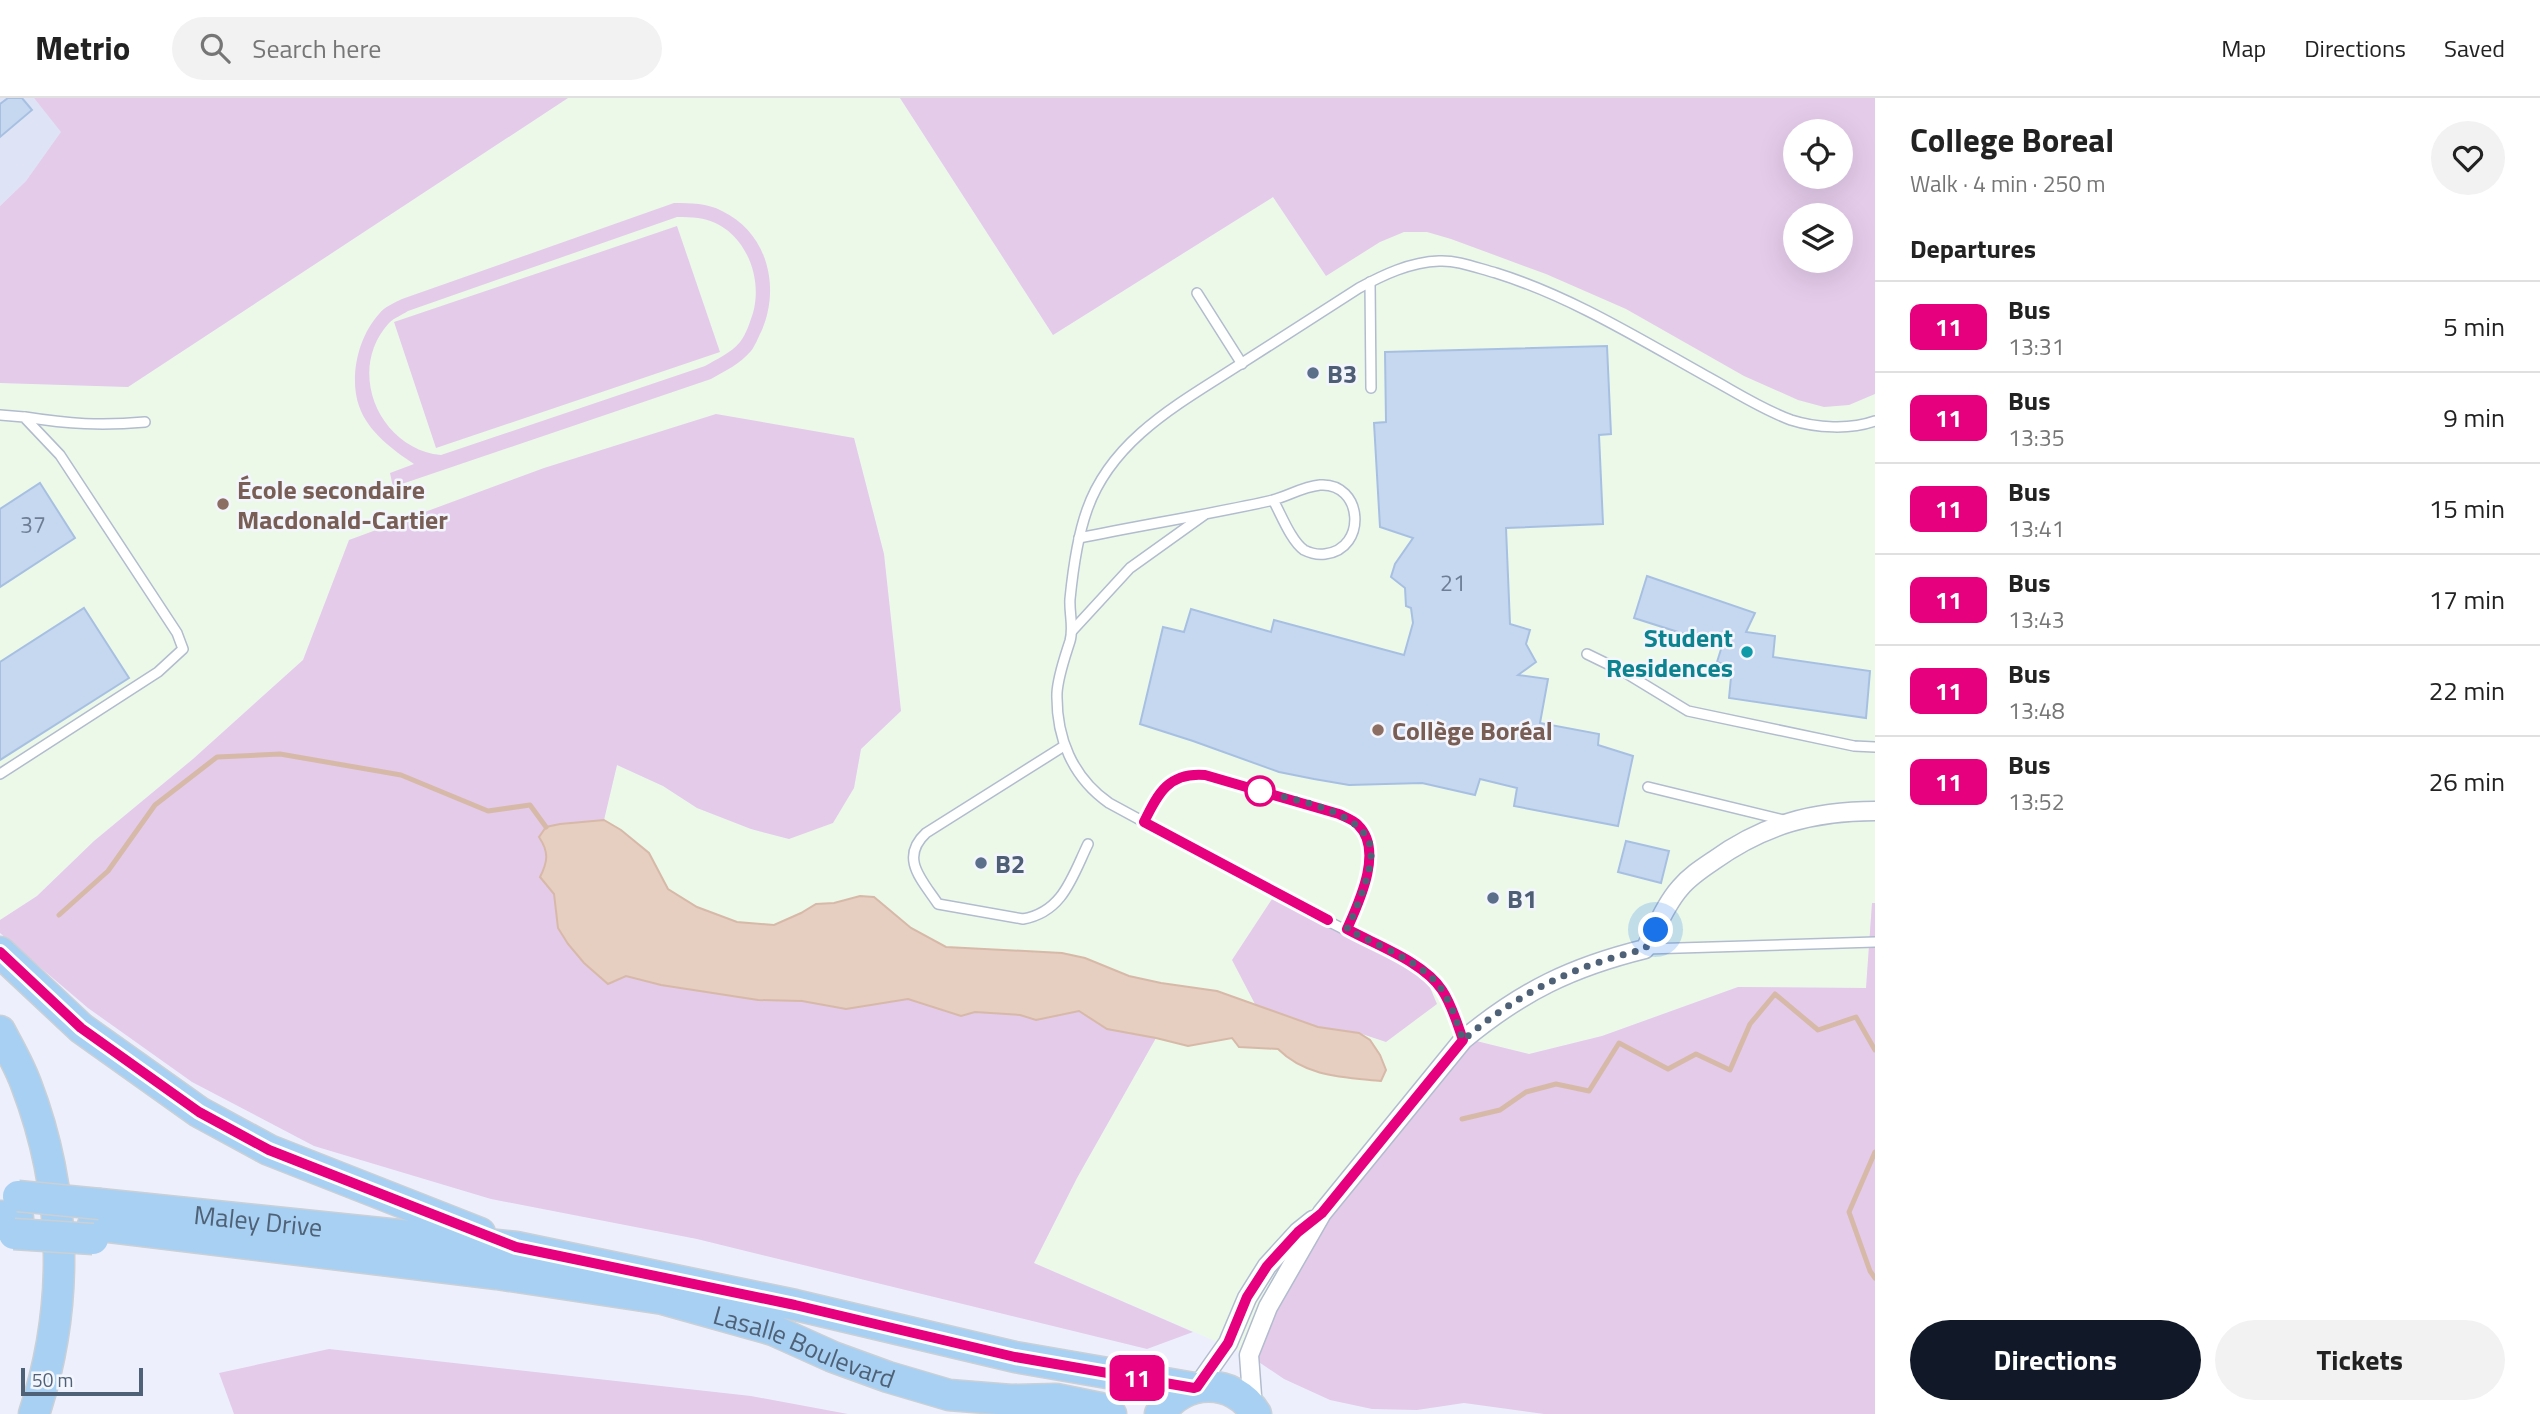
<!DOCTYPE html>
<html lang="en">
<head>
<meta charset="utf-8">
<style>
	:root { --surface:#fff; --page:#f2f2f2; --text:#222; --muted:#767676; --line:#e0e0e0; --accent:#111827 }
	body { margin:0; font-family:"Titillium Web",sans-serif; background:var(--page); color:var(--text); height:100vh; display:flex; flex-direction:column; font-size:26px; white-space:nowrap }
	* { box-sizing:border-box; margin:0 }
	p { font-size:23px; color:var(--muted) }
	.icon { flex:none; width:38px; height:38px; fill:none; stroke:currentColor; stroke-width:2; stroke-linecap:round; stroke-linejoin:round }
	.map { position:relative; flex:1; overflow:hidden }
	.side { display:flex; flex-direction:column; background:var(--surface); width:665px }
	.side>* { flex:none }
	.badge { padding:0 14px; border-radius:10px; font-size:24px; line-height:46px }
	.tools { position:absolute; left:1783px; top:21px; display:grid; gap:14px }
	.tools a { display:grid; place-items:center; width:70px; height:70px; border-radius:50%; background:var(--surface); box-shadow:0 7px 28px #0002; font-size:35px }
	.scale { position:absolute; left:21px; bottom:18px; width:122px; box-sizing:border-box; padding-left:7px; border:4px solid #4f6177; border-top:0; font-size:19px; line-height:24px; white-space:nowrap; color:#4f6177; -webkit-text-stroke:5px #f4f6fe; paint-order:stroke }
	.you { position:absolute; width:35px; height:35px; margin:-18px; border:5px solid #fff; border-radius:50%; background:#1a73e8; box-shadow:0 0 0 10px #1a73e833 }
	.map>.badge { position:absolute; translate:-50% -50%; box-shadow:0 0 0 4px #fff }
	h2 { padding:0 35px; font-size:26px; line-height:63px }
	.round { display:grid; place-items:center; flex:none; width:74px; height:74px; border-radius:37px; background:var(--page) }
	.overview { display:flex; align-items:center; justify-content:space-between; height:119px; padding:0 35px }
	h1 { font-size:33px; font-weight:700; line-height:52px }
	.button { display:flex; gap:14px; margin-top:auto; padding:14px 35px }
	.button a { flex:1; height:80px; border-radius:42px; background:var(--accent); color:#fff; font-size:28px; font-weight:700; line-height:80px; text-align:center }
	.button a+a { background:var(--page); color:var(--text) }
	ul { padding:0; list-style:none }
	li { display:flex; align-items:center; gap:21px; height:91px; padding:0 35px; border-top:2px solid var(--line) }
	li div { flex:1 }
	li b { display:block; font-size:26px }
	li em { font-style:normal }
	li .badge { min-width:77px; font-weight:700; text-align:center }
	header { display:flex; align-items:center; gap:42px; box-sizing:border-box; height:98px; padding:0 35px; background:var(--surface); border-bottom:2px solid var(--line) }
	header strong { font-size:33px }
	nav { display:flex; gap:38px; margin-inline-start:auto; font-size:24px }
	.search { width:490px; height:63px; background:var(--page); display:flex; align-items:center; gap:18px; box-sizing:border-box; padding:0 24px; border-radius:38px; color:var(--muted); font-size:26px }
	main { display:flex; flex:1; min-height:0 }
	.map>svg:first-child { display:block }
	.residential { fill:#dee4f6 }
	.education { fill:#ecf9e9; fill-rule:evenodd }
	.green { fill:#e4cbea; fill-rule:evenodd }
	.water { fill:#e6cec1; stroke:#d7b9a8; stroke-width:2 }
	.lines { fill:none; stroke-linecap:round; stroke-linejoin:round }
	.stream { stroke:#d7b9a8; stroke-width:5 }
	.building { fill:#c6d7f0; stroke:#a7c0e2; stroke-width:2 }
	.lane-casing { stroke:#b2bcce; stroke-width:12 }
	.street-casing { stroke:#b2bcce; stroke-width:21 }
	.highway-casing { stroke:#cad0d6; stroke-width:33 }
	.lane { stroke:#fff; stroke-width:9 }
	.street { stroke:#fff; stroke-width:18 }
	.highway { stroke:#a8d0f2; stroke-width:30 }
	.highway-bridge-casing { stroke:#cad0d6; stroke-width:33; stroke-linecap:butt }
	.highway-bridge { stroke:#a8d0f2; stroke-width:30 }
	.line-casing { stroke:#fff; stroke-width:16 }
	.line { stroke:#e6007e; stroke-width:10 }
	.walk { stroke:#4f6177; stroke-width:7; stroke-dasharray:0 12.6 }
	.service-dot { fill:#5c6f8a; stroke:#f4f6fe; stroke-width:2.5 }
	.education-dot { fill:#8d6e63; stroke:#f4f6fe; stroke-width:2.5 }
	.culture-dot { fill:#0f9aa8; stroke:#f4f6fe; stroke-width:2.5 }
	.stop-dot { fill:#fff; stroke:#e6007e; stroke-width:3.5 }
	.labels { text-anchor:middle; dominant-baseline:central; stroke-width:5; stroke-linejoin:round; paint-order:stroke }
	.number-label { font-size:23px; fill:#6d7e95 }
	.service-label { font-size:26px; font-weight:bold; fill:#4e5e75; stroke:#f4f6fe; text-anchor:start }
	.education-label { font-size:26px; font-weight:bold; fill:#785e54; stroke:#f4f6fe; text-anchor:start }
	.culture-label { font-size:26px; font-weight:bold; fill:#0d838f; stroke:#f4f6fe; text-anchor:end }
	.street-label { font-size:26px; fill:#4f6177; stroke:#f4f6fe }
</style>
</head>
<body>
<header>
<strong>Metrio</strong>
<div class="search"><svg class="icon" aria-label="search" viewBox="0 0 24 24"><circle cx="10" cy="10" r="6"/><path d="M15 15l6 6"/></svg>Search here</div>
<nav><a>Map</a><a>Directions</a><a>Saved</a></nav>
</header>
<main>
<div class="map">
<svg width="1875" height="1316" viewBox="0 0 1875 1316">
	<rect width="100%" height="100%" fill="#edf0fc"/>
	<path class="residential" d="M 0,0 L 34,0 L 62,34 L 26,83 L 0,108 Z"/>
	<path class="education" d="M 568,0 L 900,0 L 1053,237 L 1273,99 L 1323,174 L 1591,0 L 1875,0 L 1875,805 L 1872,806 L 1866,890 L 1738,889 L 1602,938 L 1529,956 L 1464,940 L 1250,1258 L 1034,1165 L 1077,1080 L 1156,940 L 1188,948 L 1232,940 L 1261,951 L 1278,951 L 1289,962 L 1338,933 L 1318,929 L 1217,893 L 1161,885 L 1129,878 L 1085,860 L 1062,855 L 946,849 L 911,830 L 889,810 L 860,798 L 834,805 L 816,806 L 801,815 L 774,827 L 737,824 L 697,809 L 667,791 L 649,755 L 621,732 L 604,722 L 617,667 L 663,688 L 697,710 L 751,731 L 789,741 L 854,690 L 861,651 L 901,613 L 884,456 L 854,340 L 350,441 L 303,562 L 193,661 L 94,743 L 37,798 L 0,822 L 0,285 L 128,289 ZM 1796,33 L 1841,33 L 1841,79 L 1796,79 ZM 1796,117 L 1841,117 L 1841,163 L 1796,163 Z"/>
	<g class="green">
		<path d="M 34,0 L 568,0 L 128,289 L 0,285 L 0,108 L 26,83 L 61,34 Z"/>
		<path d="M 900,0 L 1875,0 L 1875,296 L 1849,307 L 1824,309 L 1798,302 L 1744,278 L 1626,211 L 1546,176 L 1451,141 L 1427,134 L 1404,134 L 1380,144 L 1326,178 L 1273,99 L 1053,237 ZM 1796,33 L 1841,33 L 1841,79 L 1796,79 ZM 1796,117 L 1841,117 L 1841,163 L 1796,163 Z"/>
		<path d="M 674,105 C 691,105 707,105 722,113 C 768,135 781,190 761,234 C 758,240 755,248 751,253 C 740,266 725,273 711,281 L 393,389 L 390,375 L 414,366 C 393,352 368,334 359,308 C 349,279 358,239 379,216 C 384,209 394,205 402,201 ZM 677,119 C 684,119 691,119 698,120 C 742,126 764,176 753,215 C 750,224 746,237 740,244 C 731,255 717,261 705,268 L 441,357 C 380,351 345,273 389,225 C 394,220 402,217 408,213 Z"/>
		<path d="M 677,128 L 720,254 L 436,350 L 394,224 Z"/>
		<path d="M 716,316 L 854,340 L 884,456 L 901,613 L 861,651 L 854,690 L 833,725 L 789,741 L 751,731 L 697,710 L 663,688 L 617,667 L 604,722 L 560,726 L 546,729 L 539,739 C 549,754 548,763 541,779 L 554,796 L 568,846 L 584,865 L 608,885 L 626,878 L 661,887 L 758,902 L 802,903 L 846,911 L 908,901 L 961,918 L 975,914 L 1020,917 L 1036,922 L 1079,913 L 1107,931 L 1156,940 L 1077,1080 L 1034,1165 L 1193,1234 L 1147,1251 L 697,1141 L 491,1101 L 314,1048 L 192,984 L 88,910 L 0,835 L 0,822 L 37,798 L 94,743 L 193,661 L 303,562 L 349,442 L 544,370 Z"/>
		<path d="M 1276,795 L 1423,873 L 1437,906 L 1386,944 L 1359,935 L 1318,929 L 1256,908 L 1232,862 Z"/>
		<path d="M 1872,805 L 1875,805 L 1875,1316 L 1544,1316 L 1464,1305 L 1417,1312 L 1372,1311 L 1330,1302 L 1284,1281 L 1250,1258 L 1279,1186 L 1464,940 L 1529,956 L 1602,938 L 1738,889 L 1866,890 Z"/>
		<path d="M 329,1251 L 751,1298 L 848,1316 L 234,1316 L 219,1275 Z"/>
	</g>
	<path class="water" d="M 604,722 L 621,732 L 649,755 L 668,791 L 697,809 L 737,824 L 774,827 L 801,815 L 816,806 L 834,805 L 860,798 L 874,799 L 911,830 L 946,849 L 1062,855 L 1085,860 L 1129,878 L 1161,885 L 1217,893 L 1318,929 L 1359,935 L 1370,942 L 1380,957 L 1386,972 L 1381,983 C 1343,979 1306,979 1278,951 L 1239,949 L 1232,940 L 1188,948 L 1156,940 L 1107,931 L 1079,913 L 1036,922 L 1020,917 L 975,914 L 961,918 L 908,901 L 846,911 L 802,903 L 758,902 L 661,887 L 626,878 L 608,886 L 584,865 L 568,846 L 558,830 L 554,796 L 540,779 C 548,763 549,754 539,739 L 546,729 L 560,726 Z"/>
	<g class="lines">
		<g class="stream">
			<path d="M 59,817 L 108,773 L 155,707 L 217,659 L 280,656 L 401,677 L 488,713 L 530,707 L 546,729"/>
			<path d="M 1462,1021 L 1500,1012 L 1526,994 L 1556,986 L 1589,993 L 1619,945 L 1668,971 L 1696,956 L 1730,972 L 1750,926 L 1775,896 L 1818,932 L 1856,919 L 1875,952"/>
			<path d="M 1875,1054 L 1849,1114 L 1870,1173 L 1875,1180"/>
		</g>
	</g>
	<g class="building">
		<path d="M 8,0 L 22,0 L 32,12 L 0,39 L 0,6 Z"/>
		<path d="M 1607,248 L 1611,336 L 1599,337 L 1603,426 L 1506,430 L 1510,526 L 1530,532 L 1526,546 L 1536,564 L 1518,577 L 1548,581 L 1540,625 L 1599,636 L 1598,647 L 1633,658 L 1618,728 L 1514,708 L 1517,690 L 1480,681 L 1475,697 L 1422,685 L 1349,687 L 1314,681 L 1279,674 L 1193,643 L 1140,626 L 1163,529 L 1184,534 L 1191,511 L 1271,534 L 1274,522 L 1404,557 L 1413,525 L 1411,510 L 1406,508 L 1405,490 L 1391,479 L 1395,466 L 1413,440 L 1380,429 L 1374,325 L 1386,324 L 1385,254 Z"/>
		<path d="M 40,385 L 75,440 L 0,489 L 0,411 Z"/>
		<path d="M 1647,478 L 1755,515 L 1746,534 L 1775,538 L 1773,559 L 1870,573 L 1866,620 L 1729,600 L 1732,569 L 1717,564 L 1722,548 L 1634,520 Z"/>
		<path d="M 84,510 L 129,580 L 0,662 L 0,564 Z"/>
		<path d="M 1626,743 L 1669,753 L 1661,785 L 1618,774 Z"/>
	</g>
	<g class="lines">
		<defs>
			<g id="lane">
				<path d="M 1370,184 L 1371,290"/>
				<path d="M 1197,195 L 1242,266"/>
				<path d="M 0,317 L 24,319 L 60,357 L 177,535 L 183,551 L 158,574 L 0,676"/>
				<path d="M 25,319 C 69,326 101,328 145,324"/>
				<path d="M 1079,440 C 1142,427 1206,417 1269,403 C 1287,399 1301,389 1320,387 C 1363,384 1368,451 1325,456 C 1318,457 1310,455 1304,452 C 1291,443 1281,416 1273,402"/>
				<path d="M 1072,533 L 1130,470 L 1204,417"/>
				<path d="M 1587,556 L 1624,574 L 1688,613 L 1854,648 L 1875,649"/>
				<path d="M 1064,648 L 926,735 C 899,760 922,782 938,806 L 1023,821 C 1063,814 1072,779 1088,746"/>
				<path d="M 1648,689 L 1788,723"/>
				<path d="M 1144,724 C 1158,695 1169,674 1205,677 L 1339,716 C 1345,719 1354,722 1358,727 C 1384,752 1359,804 1347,831"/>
				<path d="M 1646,851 L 1875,844"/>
				<path d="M 1463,942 L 1448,901 L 1441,889 L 1418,869 L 1308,813 L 1109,705 C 1072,679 1056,639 1057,595 C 1058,578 1065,559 1070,543 C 1074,529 1069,515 1070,501 C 1073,471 1077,440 1087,412 C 1112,340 1182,304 1242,265 C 1281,240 1320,215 1359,190 C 1383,177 1410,164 1439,163 C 1458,162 1477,170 1496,175 C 1570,198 1638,240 1706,278 C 1734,293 1761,311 1791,322 C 1816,330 1850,332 1875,323"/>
			</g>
			<g id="street">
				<path d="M 1197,1289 L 1228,1245 L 1247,1200 L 1267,1168 L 1298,1134 L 1313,1122"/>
				<path d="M 1253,1311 L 1249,1257 L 1268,1209 L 1322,1115 L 1463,942 C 1522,893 1572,869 1645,851 C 1656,831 1665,807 1680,790 C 1689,779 1701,771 1713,763 C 1763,727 1813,713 1875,713"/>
			</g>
			<g id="highway">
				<path d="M 0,854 L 81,930 L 199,1014 L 269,1052 L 480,1135"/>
				<path d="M 0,933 C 9,950 19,967 26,986 C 67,1093 70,1207 34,1316"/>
				<path id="s1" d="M 100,1106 L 516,1149 L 795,1207 L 1015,1259 L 1194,1290"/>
				<path d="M 0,1118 L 18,1120"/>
				<path id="s2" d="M 93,1127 L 497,1176 L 663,1201 L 773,1232 L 833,1259 L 888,1279 L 949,1297 L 1011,1302 L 1056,1301 L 1100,1310 L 1111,1316"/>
				<path d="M 1160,1316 C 1183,1280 1234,1279 1256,1316"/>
			</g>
		</defs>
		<use href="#lane" class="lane-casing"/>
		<use href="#street" class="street-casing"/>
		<use href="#highway" class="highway-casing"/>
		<use href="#lane" class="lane"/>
		<use href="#street" class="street"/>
		<use href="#highway" class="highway"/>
		<defs>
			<g id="highway-bridge">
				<path d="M 18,1098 L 100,1106"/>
				<path d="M 14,1136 L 93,1141"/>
			</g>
		</defs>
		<use href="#highway-bridge" class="highway-bridge-casing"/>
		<use href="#highway-bridge" class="highway-bridge"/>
	</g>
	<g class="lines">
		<defs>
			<path id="line" d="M 0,854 L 81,930 L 199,1014 L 269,1052 L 516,1149 L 795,1207 L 1015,1259 L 1194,1290 L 1197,1289 L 1228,1245 L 1247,1199 L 1267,1168 L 1298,1134 L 1322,1115 L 1463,942 C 1457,925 1452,907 1442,892 C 1424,864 1376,847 1347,831 C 1359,804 1384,752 1358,727 C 1354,722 1345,719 1339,716 L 1205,677 C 1169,674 1158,695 1144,724 L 1328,822"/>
		</defs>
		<use href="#line" class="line-casing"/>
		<use href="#line" class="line"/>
		<path class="walk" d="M 1260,693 C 1288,701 1368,712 1371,753 C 1372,775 1356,811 1347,831 C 1376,847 1424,864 1442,892 C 1452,907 1457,925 1463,942 C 1521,893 1572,869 1645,851 L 1656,832"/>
	</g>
	<g class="service-dot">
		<circle cx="1313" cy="275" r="7"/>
		<circle cx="981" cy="765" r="7"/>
		<circle cx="1493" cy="800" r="7"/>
	</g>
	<g class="education-dot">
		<circle cx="223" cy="406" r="7"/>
		<circle cx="1378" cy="632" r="7"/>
	</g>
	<circle class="culture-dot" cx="1747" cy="554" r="7"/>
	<circle class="stop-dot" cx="1260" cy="693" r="14"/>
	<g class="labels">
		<g class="number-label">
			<text x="33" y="426">37</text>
			<text x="1453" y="484">21</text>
		</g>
		<g class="service-label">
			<text x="1327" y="275">B3</text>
			<text x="995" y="765">B2</text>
			<text x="1507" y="800">B1</text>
		</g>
		<g class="education-label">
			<text x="237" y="391">École secondaire<tspan x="237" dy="30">Macdonald-Cartier</tspan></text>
			<text x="1392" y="632">Collège Boréal</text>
		</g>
		<g class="culture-label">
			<text x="1733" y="539">Student<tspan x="1733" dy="30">Residences</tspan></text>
		</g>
		<g class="street-label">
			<text stroke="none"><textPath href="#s1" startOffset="159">Maley Drive</textPath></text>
			<text stroke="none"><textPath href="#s2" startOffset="724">Lasalle Boulevard</textPath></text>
		</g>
	</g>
</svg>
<div class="tools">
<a><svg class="icon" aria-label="locate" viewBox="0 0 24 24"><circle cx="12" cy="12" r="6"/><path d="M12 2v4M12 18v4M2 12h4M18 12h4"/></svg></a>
<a><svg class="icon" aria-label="layers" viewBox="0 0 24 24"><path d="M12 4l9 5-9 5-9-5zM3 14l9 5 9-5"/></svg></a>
</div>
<div class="scale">50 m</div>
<div class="you" style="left:1656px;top:832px"></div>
<b class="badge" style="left:1137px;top:1280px;background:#e6007e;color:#fff">11</b>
</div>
<section class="side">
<div class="overview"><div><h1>College Boreal</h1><p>Walk · 4 min · 250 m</p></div><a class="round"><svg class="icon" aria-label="heart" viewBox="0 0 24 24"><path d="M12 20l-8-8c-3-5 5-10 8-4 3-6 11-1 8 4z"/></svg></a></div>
<h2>Departures</h2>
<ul>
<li><span class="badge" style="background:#e6007e;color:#fff">11</span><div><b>Bus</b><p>13:31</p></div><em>5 min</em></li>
<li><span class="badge" style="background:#e6007e;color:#fff">11</span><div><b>Bus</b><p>13:35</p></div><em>9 min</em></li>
<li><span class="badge" style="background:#e6007e;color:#fff">11</span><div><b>Bus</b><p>13:41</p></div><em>15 min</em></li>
<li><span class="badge" style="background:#e6007e;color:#fff">11</span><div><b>Bus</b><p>13:43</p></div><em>17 min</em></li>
<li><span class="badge" style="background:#e6007e;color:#fff">11</span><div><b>Bus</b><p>13:48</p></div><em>22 min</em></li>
<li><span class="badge" style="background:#e6007e;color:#fff">11</span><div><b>Bus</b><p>13:52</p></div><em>26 min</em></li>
</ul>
<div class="button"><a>Directions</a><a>Tickets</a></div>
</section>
</main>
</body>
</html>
